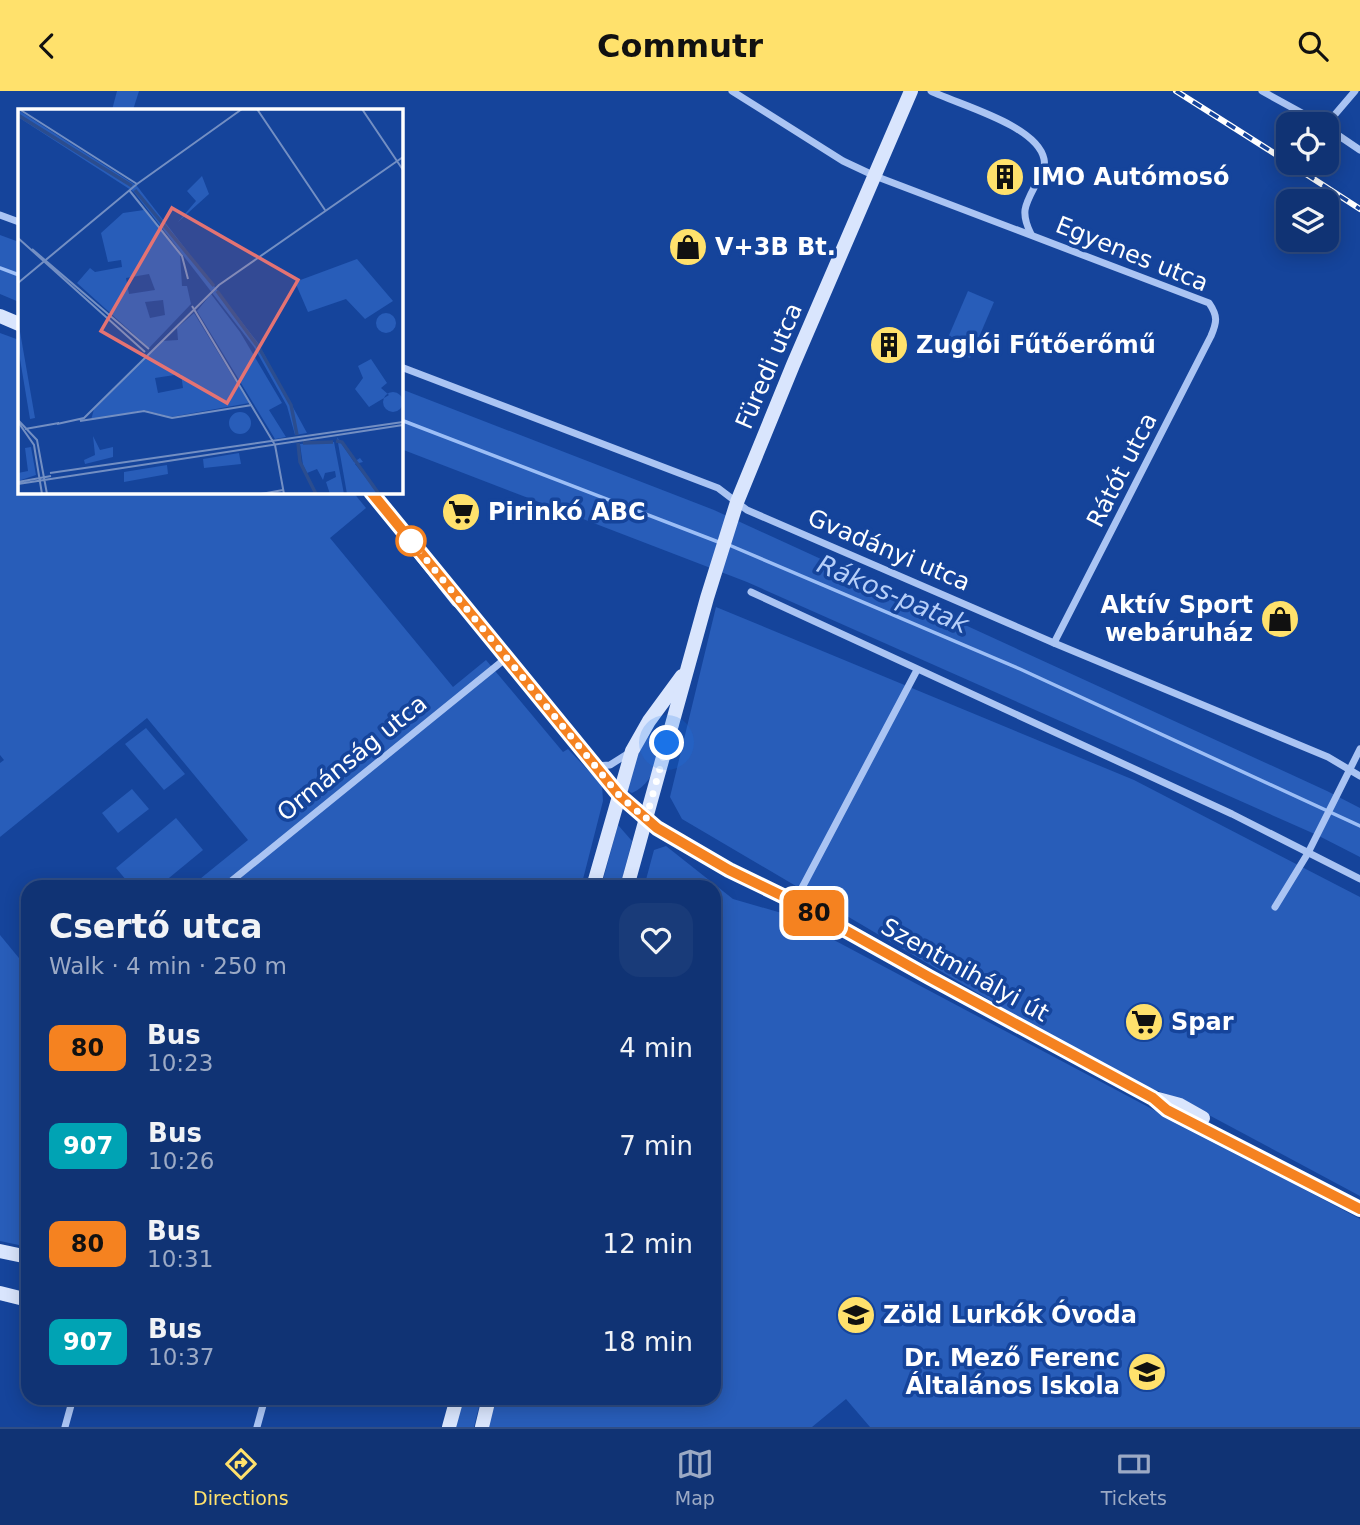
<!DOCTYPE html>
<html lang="en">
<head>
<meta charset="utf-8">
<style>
	:root { --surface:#103374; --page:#193b79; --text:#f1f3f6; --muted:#9caac5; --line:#304e86; --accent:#ffe16c }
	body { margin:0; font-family:"DejaVu Sans",sans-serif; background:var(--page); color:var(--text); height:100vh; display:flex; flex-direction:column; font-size:26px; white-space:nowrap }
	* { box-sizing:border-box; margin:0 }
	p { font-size:23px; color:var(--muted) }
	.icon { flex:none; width:38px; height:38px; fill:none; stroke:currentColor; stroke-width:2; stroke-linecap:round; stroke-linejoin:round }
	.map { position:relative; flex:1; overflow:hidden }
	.sheet { position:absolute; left:21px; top:789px; width:700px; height:525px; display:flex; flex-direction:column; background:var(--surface); border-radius:21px; box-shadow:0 4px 18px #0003,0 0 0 2px var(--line) }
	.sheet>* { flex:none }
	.badge { padding:0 14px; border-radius:10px; font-size:24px; line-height:46px }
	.tools { position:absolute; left:1276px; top:21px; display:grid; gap:14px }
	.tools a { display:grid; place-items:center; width:63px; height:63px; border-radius:14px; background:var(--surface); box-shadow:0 4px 18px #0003,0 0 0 2px var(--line); font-size:35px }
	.you { position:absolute; width:35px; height:35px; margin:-18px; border:5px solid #fff; border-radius:50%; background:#1a73e8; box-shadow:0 0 0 10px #1a73e833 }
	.map>.badge { position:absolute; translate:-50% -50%; box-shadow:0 0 0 4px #fff }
	.round { display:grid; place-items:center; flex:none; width:74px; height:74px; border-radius:21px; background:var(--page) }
	.headline { display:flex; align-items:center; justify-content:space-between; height:119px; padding:0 28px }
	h1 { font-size:33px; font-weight:700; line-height:52px }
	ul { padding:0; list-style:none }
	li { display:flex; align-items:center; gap:21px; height:98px; padding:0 28px }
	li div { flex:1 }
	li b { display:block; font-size:26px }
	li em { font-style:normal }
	li .badge { min-width:77px; font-weight:700; text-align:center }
	header { display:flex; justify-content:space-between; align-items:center; height:91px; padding:0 28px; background:var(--accent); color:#111; font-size:32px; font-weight:700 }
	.tabs { display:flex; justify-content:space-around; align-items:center; height:98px; border-top:2px solid var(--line); background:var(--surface); font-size:19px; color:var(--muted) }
	.tabs a { display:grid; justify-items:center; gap:4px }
	.tabs .selected { color:var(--accent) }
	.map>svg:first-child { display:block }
	.green { fill:#285db9 }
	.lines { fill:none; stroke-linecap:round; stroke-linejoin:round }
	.stream { stroke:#9cbef6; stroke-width:3.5 }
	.street { stroke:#aac4f3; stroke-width:7 }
	.secondary { stroke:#d9e5fd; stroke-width:14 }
	.rail-casing { stroke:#fff; stroke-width:6 }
	.rail { stroke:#15449b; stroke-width:3.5; stroke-dasharray:10; stroke-linecap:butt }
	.line-casing { stroke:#fff; stroke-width:16 }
	.line { stroke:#f58220; stroke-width:10 }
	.walk { stroke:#fff; stroke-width:7; stroke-dasharray:0 12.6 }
	.stop-dot { fill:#fff; stroke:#f58220; stroke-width:3.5 }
	.labels { text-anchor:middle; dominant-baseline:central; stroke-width:7; stroke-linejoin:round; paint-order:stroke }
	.poi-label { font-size:24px; font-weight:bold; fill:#fff; stroke:#15449b; text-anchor:start }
	.street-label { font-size:24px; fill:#fff; stroke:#15449b }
	.water-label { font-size:26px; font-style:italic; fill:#b6cff9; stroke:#15449b }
	.inset-river { fill:none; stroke:#2b4d8f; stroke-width:3.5 }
	.inset-road { fill:none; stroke:#738fc3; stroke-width:2 }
	.view { fill:#e47373; fill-opacity:0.15; stroke:#e47373; stroke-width:3.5 }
	.inset-edge { fill:none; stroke:#fff; stroke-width:3.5 }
</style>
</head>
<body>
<header><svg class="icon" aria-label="back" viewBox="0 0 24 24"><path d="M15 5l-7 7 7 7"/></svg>Commutr<svg class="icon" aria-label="search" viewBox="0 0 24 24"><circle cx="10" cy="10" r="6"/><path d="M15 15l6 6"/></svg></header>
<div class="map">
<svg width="1360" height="1336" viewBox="0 0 1360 1336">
	<rect width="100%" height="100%" fill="#15449b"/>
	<g class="green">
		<path d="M 117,0 L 139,0 L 133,19 L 112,19 Z"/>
		<path d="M 0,144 L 19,151 L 19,211 L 0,203 Z"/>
		<path d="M 968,200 L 994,211 L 970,267 L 944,256 Z"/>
		<path d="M 0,242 L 19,249 L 19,401 L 353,401 L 366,417 L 330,447 L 453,596 L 486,569 L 563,661 L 568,658 L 602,694 L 603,710 L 581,796 L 358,796 L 354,791 L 347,796 L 190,796 L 248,749 L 147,627 L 0,746 L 0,672 L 4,669 L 0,664 Z"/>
		<path d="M 401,298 L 714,419 L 1327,700 L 1360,717 L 1360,766 L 1317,744 L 747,491 L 401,358 Z"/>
		<path d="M 716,516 L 1134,689 L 1360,806 L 1360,1105 L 1177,1007 L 1150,997 L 1044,941 L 682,728 L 670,706 Z"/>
		<path d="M 146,637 L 185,683 L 164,699 L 125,653 Z"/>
		<path d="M 660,641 L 662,646 C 655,670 656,691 632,702 L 626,699 L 641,655 L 652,642 Z"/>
		<path d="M 132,698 L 149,718 L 118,742 L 102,722 Z"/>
		<path d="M 176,727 L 203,759 L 158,796 L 132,796 L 116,777 Z"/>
		<path d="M 618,734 L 632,750 L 620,796 L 601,796 Z"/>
		<path d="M 666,755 L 733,808 L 785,823 L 1216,1052 L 1223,1046 L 1262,1076 L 1360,1128 L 1360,1336 L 870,1336 L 846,1308 L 812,1336 L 486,1336 L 494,1307 L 714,1307 L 714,796 L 644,796 L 654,759 Z"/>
		<path d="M 0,844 L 28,878 L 28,1156 L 0,1150 Z"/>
		<path d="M 463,1307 L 481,1307 L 474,1336 L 455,1336 Z"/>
	</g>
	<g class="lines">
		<g class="stream">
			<path d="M 0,177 L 19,184"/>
			<path d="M 401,329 L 721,452"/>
			<path d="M 729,454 L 1020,578 L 1360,735"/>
		</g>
		<g class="street">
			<path d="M 732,0 L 843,70 L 875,85 L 1209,212 C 1218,225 1217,231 1211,245 L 1054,552"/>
			<path d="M 931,0 C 959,14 1037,34 1044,68 C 1046,78 1041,85 1036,93 C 1025,114 1020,121 1031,143"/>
			<path d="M 1262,0 L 1322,33"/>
			<path d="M 1326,34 L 1355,0"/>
			<path d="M 1326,36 L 1360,59"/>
			<path d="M 0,124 L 19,131"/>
			<path d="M 401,276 L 718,397 L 747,419 L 1054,552 L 1328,666 L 1360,685"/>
			<path d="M 751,501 L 1232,723 L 1360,788"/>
			<path d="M 458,510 L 618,704"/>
			<path d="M 594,675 L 610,674 L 629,662"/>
			<path d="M 224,796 L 505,568"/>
			<path d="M 795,810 L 917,579"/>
			<path d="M 1275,816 L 1308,762 L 1360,658"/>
			<path d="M 65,1336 L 73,1307"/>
			<path d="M 257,1336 L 265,1307"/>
		</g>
		<g class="secondary">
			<path d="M 0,225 L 19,233"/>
			<path d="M 371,401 L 458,510"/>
			<path d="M 619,704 L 657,737 L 729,779 L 795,811 L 929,886 L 1153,1007 L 1176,1024 L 1360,1118"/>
			<path d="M 593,796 L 632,660 L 649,630 L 682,585"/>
			<path d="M 627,796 L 707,507 L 737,411 L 793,274 L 911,0"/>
			<path d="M 1158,1008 L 1180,1014 L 1203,1027"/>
			<path d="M 0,1160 L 28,1166"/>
			<path d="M 0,1202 L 28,1209"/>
			<path d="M 449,1336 L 457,1307"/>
			<path d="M 482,1336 L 489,1307"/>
		</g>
		<defs>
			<g id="rail">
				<path d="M 1176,0 L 1288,71"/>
				<path d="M 1289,72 L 1360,118"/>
			</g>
		</defs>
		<use href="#rail" class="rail-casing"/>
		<use href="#rail" class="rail"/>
	</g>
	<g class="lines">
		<defs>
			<path id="line" d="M 371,401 L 619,704 L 657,737 L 729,779 L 795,811 L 929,886 L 1153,1007 L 1167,1019 L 1360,1118"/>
		</defs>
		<use href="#line" class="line-casing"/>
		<use href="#line" class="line"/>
		<path class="walk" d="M 411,450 L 619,704 L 646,728 L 667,652"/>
	</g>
	<defs>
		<symbol id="building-disc" viewBox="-11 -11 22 22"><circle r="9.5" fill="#ffe16c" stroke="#15449b"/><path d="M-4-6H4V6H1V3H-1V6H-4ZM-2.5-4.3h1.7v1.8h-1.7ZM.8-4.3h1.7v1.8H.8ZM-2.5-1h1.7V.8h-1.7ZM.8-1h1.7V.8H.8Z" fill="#111"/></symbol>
		<symbol id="shop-disc" viewBox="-11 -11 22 22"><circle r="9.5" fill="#ffe16c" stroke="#15449b"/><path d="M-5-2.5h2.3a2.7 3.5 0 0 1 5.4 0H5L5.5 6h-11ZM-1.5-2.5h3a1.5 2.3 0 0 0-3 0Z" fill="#111"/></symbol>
		<symbol id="supermarket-disc" viewBox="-11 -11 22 22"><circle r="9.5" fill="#ffe16c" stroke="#15449b"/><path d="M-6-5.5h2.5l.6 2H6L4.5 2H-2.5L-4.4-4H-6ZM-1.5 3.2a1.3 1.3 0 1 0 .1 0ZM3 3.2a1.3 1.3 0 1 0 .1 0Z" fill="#111"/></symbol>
		<symbol id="school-disc" viewBox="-11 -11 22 22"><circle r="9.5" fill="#ffe16c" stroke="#15449b"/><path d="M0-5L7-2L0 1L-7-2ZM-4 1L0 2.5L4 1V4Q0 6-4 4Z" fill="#111"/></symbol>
	</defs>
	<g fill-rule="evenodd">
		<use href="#building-disc" x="983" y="64" width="44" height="44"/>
		<use href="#shop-disc" x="666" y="134" width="44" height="44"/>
		<use href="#building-disc" x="867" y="232" width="44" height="44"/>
		<use href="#supermarket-disc" x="439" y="399" width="44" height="44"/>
		<use href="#shop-disc" x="1258" y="506" width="44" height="44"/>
		<use href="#supermarket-disc" x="1122" y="909" width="44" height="44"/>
		<use href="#school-disc" x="834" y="1202" width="44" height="44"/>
		<use href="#school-disc" x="1125" y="1259" width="44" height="44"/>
	</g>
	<circle class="stop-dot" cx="411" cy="450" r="14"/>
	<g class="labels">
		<g class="poi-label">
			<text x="1032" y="86">IMO Autómosó</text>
			<text x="715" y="156">V+3B Bt.</text>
			<text x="916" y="254">Zuglói Fűtőerőmű</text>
			<text x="488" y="421">Pirinkó ABC</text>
			<text x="1253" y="514" text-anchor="end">Aktív Sport<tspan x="1253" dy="28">webáruház</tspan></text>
			<text x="1171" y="931">Spar</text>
			<text x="883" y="1224">Zöld Lurkók Óvoda</text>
			<text x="1120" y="1267" text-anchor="end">Dr. Mező Ferenc<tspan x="1120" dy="28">Általános Iskola</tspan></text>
		</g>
		<g class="street-label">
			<text transform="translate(1132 163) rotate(22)">Egyenes utca</text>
			<text transform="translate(769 275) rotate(-67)">Füredi utca</text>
			<text transform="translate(1122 379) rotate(-63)">Rátót utca</text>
			<text transform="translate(889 459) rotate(23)">Gvadányi utca</text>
			<text transform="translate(352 667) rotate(-39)">Ormánság utca</text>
			<text transform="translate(965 879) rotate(29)">Szentmihályi út</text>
		</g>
		<g class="water-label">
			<text transform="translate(893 503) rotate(23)">Rákos-patak</text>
		</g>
	</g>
	<g transform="translate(18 18)">
		<rect width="385" height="385" fill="#15449b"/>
		<path d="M 0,1 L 119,77 L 240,234 L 289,324 L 277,326 L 269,297 L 236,238 L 116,83 L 0,8 ZM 184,67 L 191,85 L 160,113 L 178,92 L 169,82 ZM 126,101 L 162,145 L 164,177 L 169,177 L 173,195 L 131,239 L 59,174 L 72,159 L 77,163 L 104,158 L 103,151 L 90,153 L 83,124 L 105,104 ZM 131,165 L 137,181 L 111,185 L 108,169 ZM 145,191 L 147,206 L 132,209 L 127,193 ZM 339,150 L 375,192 L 347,210 L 328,190 L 290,203 L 277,173 ZM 193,185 L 222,223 L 264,294 L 251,301 L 268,328 L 257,330 L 179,202 ZM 176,204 L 231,294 L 153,308 L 126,301 L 73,311 L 76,300 L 144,232 L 160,231 L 159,219 ZM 163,265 L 165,279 L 140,284 L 137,269 ZM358 214a10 10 0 1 1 20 0a10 10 0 1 1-20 0ZM 0,211 L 17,309 L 12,310 L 0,238 ZM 353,250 L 369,274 L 363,279 L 371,286 L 351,298 L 337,280 L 345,269 L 340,257 ZM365 293a10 10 0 1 1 20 0a10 10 0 1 1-20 0ZM211 314a11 11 0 1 1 22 0a11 11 0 1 1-22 0ZM 75,327 L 82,341 L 95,338 L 95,348 L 67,355 L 66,351 L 77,346 ZM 319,328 L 336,353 L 342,349 L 345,353 L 337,355 L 361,385 L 329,385 ZM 316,333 L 326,385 L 312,385 L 308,373 L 318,368 L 317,362 L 307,364 L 305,371 L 299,360 L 289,364 L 285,356 L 282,335 ZM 13,338 L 18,366 L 0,372 L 0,364 L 10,362 L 7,339 ZM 221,344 L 223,355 L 186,359 L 185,350 ZM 149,356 L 150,365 L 106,373 L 106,363 Z" fill="#285db9" fill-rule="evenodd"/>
		<path class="inset-river" d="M 0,6 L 114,77M 117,81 L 196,177M 199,182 L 241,239 L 273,296 L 279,326M 318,332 L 324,333 L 361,385M 280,334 L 282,353 L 298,385M 285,334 L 315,333"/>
		<path class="inset-road" d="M 1,0 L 119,75M 239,0 L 307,101M 344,0 L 385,61M 111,81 L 164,147 L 170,170M 0,129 L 127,243M 14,140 L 131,240M 0,174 L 119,75 L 224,0M 174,197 L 257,336M 0,311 L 19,331 L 29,385M 62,312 L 126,302 L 154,309 L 234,296M 0,313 L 16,336 L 24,385M 39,315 L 66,309 L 201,176 L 385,48M 7,320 L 41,314M 257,336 L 266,385M 32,364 L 385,313M 0,373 L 33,367M 0,375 L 385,316M 243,385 L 265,381"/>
		<path class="view" d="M 154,99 L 280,171 L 209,294 L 83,222 Z"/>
		<rect width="385" height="385" class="inset-edge"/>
	</g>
</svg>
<div class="tools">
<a><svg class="icon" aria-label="locate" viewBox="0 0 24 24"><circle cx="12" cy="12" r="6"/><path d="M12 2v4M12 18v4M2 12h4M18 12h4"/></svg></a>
<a><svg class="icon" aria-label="layers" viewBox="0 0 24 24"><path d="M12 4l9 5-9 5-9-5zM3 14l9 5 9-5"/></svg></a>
</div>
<div class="you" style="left:667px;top:652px"></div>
<b class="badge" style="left:814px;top:822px;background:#f58220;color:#111">80</b>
<section class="sheet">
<div class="headline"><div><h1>Csertő utca</h1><p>Walk · 4 min · 250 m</p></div><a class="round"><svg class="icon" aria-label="heart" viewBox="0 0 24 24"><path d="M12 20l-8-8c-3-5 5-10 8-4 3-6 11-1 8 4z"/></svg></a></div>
<ul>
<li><span class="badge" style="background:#f58220;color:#111">80</span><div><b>Bus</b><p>10:23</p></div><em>4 min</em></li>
<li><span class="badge" style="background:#00a3b4;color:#fff">907</span><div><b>Bus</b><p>10:26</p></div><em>7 min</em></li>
<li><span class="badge" style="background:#f58220;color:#111">80</span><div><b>Bus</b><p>10:31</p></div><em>12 min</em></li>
<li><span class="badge" style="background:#00a3b4;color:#fff">907</span><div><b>Bus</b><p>10:37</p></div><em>18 min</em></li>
</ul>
</section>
</div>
<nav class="tabs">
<a class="selected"><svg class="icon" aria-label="directions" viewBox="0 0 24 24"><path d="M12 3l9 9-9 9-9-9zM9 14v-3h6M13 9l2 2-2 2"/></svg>Directions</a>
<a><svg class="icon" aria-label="map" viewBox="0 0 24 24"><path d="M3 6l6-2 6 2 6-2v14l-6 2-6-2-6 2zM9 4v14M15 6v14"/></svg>Map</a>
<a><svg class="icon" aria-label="tickets" viewBox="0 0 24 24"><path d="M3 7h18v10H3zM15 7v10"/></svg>Tickets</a>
</nav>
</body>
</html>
